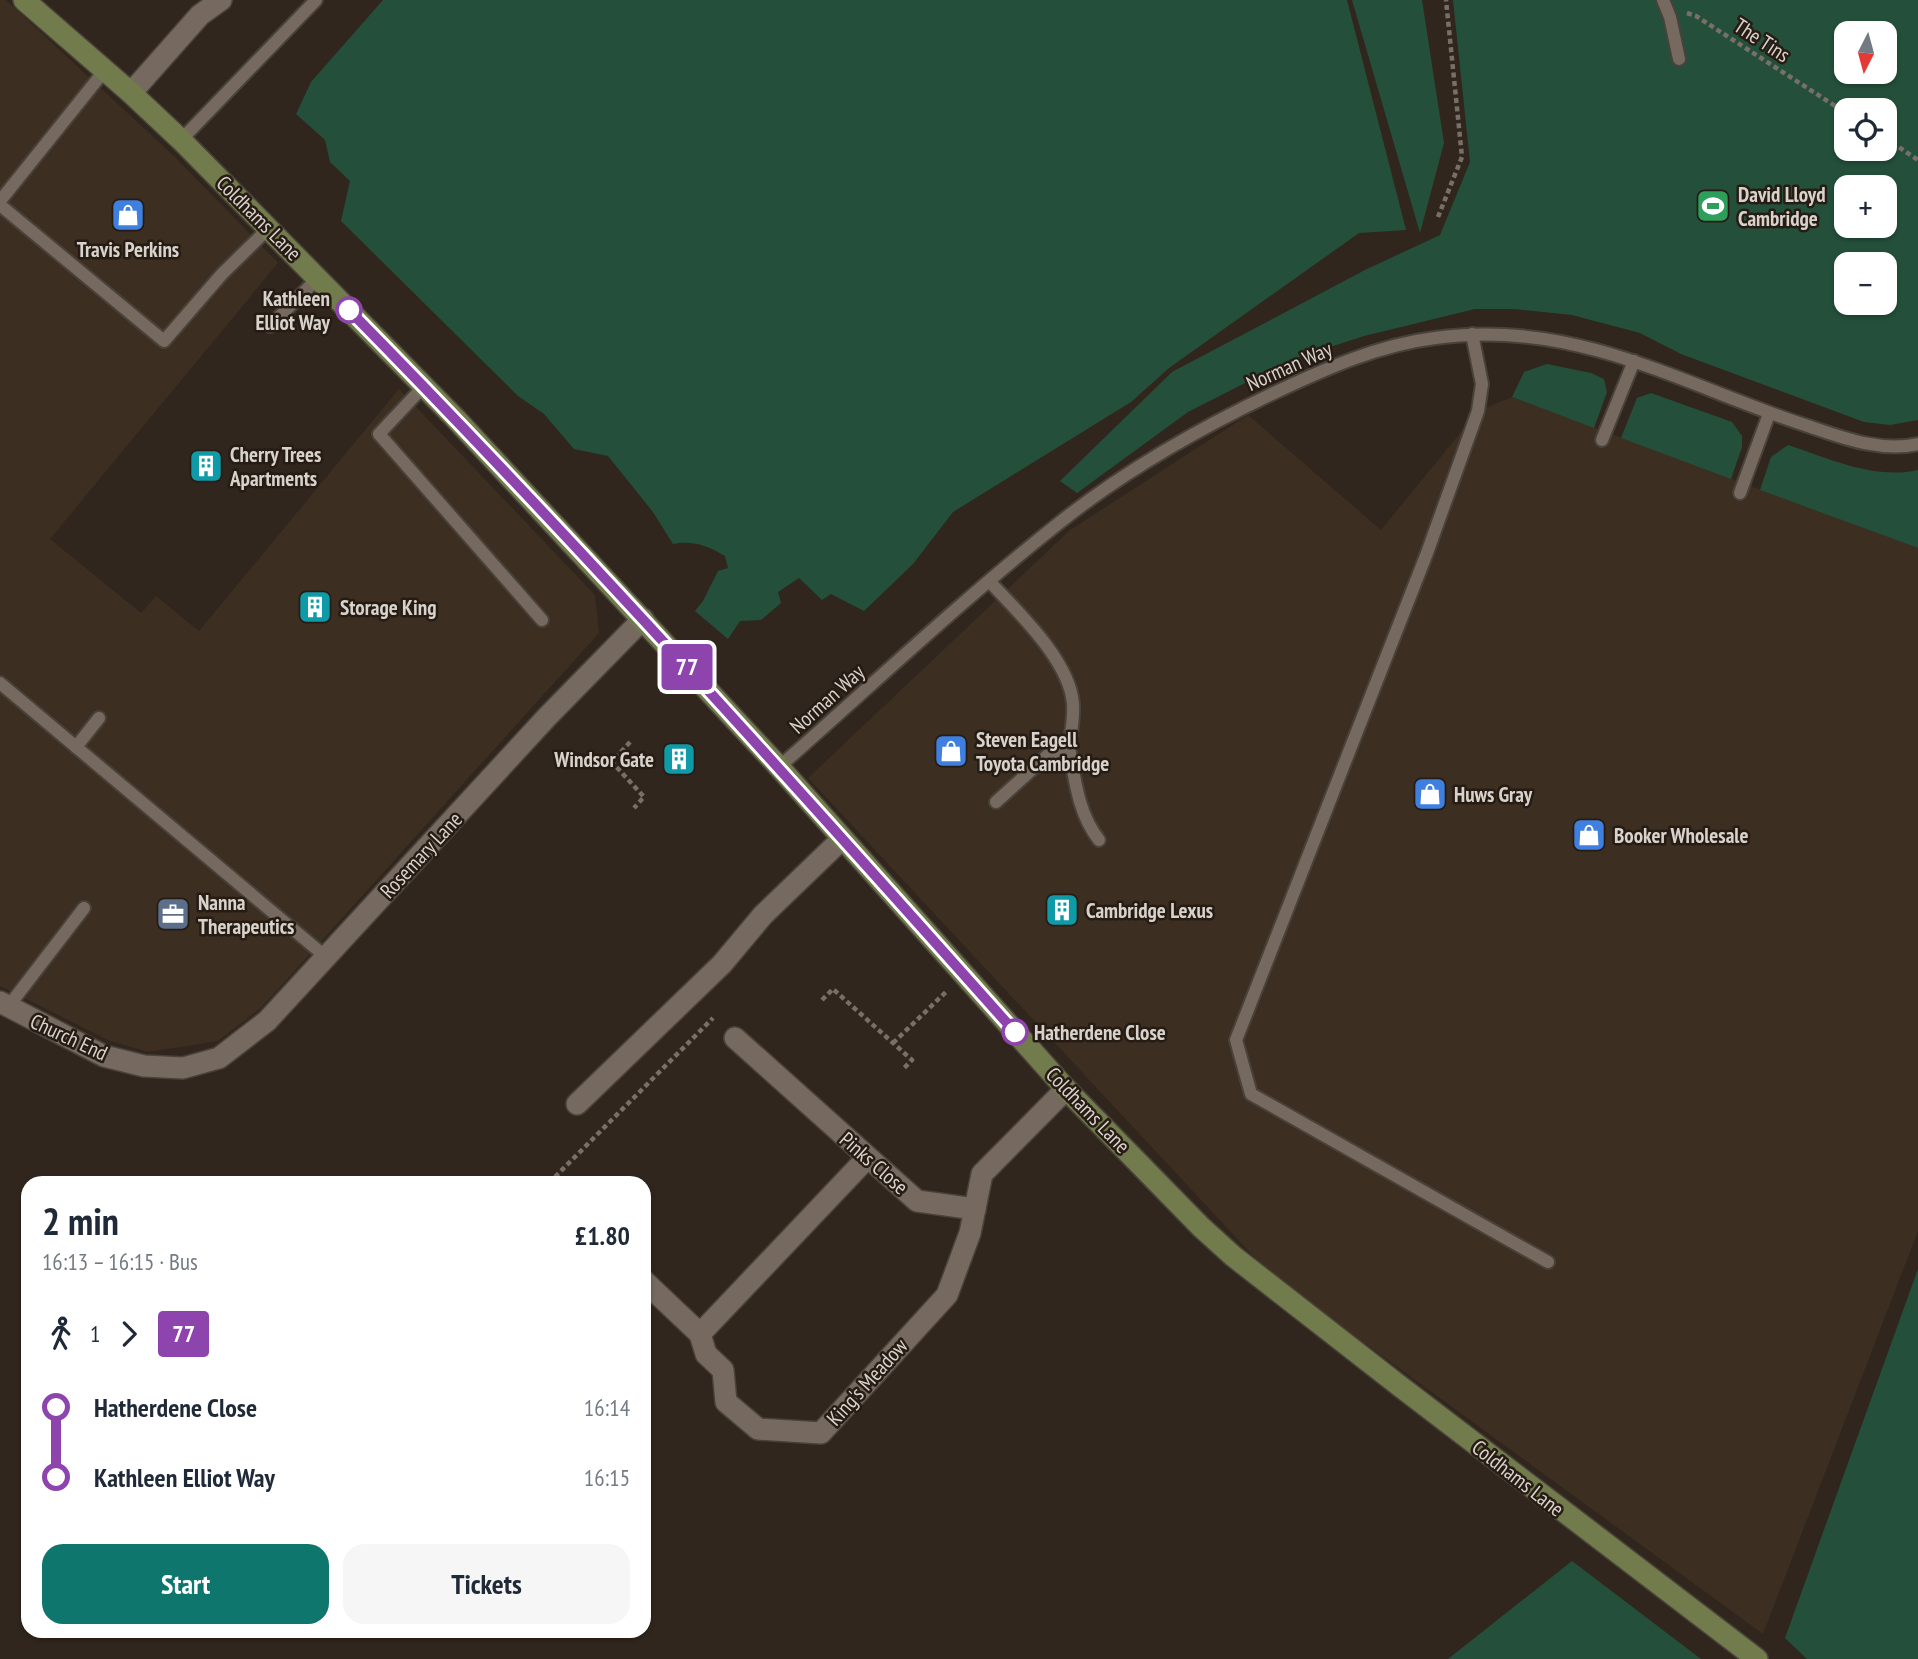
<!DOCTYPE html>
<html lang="en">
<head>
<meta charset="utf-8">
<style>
	:root { --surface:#fff; --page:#f6f6f7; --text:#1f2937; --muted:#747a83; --accent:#0f766e }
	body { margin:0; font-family:"PT Sans Narrow",sans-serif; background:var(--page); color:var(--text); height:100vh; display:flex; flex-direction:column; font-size:26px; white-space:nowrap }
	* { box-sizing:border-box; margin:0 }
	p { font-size:23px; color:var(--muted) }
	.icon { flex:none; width:38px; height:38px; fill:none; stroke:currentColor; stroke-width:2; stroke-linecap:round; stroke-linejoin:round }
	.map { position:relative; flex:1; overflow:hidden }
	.drawer { position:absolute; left:21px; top:1176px; width:630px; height:462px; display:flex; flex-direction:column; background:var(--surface); border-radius:21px; box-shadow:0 2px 5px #0004 }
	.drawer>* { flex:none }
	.badge { padding:0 14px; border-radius:5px; font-size:24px; line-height:46px }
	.needle { width:46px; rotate:186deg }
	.tools { position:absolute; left:1834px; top:21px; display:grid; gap:14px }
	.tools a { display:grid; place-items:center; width:63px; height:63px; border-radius:14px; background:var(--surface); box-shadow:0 2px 5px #0004; font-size:35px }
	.map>.badge { position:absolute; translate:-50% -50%; box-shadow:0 0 0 4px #fff }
	.legs { display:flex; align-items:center; gap:10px; height:77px; padding:0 21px; font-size:23px }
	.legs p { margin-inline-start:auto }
	.summary { display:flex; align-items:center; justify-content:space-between; height:119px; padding:0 21px }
	h1 { font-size:38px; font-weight:700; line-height:52px }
	.button { display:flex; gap:14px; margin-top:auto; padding:14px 21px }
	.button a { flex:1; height:80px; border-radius:21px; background:var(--accent); color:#fff; font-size:28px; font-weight:700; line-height:80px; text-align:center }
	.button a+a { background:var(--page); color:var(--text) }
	ul { padding:0 21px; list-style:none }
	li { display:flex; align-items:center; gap:24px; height:70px; font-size:26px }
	li i { display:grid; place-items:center; width:10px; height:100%; margin:0 9px; background:currentColor }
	li i::after { content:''; width:18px; height:18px; margin:-9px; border:5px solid; border-radius:50%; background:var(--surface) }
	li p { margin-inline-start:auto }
	li:first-child i { background:linear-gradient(#0000 50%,currentColor 0) }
	li:last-child i { background:linear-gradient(currentColor 50%,#0000 0) }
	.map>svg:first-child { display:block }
	.built { fill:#3c2e20 }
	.green { fill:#24503b; fill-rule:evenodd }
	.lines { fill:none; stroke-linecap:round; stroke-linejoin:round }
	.lane-casing { stroke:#49423a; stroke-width:16 }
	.street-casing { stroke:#49423a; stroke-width:24 }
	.secondary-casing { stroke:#49423a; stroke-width:24 }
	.path { stroke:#787068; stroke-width:4.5; stroke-dasharray:5 3.5; stroke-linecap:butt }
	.lane { stroke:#766a60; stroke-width:12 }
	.street { stroke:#766a60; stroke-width:21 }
	.secondary { stroke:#717b4b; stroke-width:21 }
	.line-1-casing { stroke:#fff; stroke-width:16 }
	.line-1 { stroke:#8e44ad; stroke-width:10 }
	.stop-1-dot { fill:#fff; stroke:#8e44ad; stroke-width:3.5 }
	.labels { text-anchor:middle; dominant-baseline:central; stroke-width:5; stroke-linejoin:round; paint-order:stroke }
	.street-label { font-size:21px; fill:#d8d2cc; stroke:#261c14 }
	.poi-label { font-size:21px; font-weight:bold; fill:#d8d2cc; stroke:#261c14; text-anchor:start }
	.stop-label { font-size:21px; font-weight:bold; fill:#d8d2cc; stroke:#261c14; text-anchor:end }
</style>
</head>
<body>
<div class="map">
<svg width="1918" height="1659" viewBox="0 0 1918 1659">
	<rect width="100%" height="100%" fill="#30261d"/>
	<g class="built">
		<path d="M 0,0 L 6,0 L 175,157 L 278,263 L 50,539 L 141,613 L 156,596 L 199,631 L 399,389 L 595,595 L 599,633 L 262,1007 L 218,1041 L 148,1052 L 110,1041 L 0,986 Z"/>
		<path d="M 1512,397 L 1918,548 L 1918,1231 L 1763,1634 L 1270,1274 L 808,778 L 1070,530 L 1248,415 L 1381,530 L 1478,411 Z"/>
	</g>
	<g class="green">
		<path d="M 383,0 L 1347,0 L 1406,230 L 1359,233 L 1169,368 L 1131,402 L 953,512 L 913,564 L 864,611 L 831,594 L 822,600 L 799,578 L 778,592 L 781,603 L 761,620 L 740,621 L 728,639 L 695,611 L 703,601 L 718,571 L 728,568 L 725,556 C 708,546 693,540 673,544 L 653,512 L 608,456 L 574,449 L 544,414 L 518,396 L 341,221 L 350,181 L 330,162 L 325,140 L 296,114 L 311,82 Z"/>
		<path d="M 1352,0 L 1422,0 L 1444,143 L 1420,233 Z"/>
		<path d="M 1453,0 L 1918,0 L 1918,420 L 1890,425 L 1864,422 L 1681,354 L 1640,333 L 1572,315 L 1515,309 L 1475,309 L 1364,336 L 1290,360 L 1188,412 L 1077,493 L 1060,481 L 1172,372 L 1365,270 L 1440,235 L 1470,162 ZM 1846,33 L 1885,33 L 1885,72 L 1846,72 ZM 1846,110 L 1885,110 L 1885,149 L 1846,149 ZM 1846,187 L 1885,187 L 1885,226 L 1846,226 ZM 1846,264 L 1885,264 L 1885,303 L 1846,303 Z"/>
		<path d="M 1547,364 L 1591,373 L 1604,379 L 1607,392 L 1594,428 L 1512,397 L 1524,372 Z"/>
		<path d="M 1651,393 L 1732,422 L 1742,436 L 1742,447 L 1731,479 L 1621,438 L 1637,398 Z"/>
		<path d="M 1788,445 C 1828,458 1874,480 1918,470 L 1918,548 L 1760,490 L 1771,457 Z"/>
		<path d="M 1918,1269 L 1918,1659 L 1807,1659 L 1785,1638 Z"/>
		<path d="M 1572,1561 L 1701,1659 L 1448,1659 Z"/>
	</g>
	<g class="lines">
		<defs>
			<g id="lane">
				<path d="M 1663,0 L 1670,17 L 1679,59"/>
				<path d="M 181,140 L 316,0"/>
				<path d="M 0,201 L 105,70"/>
				<path d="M 0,205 L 164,341 L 222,274 L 269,228"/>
				<path d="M 270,326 L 318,278"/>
				<path d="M 1472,334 L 1482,384 L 1478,411 L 1427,553 L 1236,1040 L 1251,1094 L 1548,1262"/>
				<path d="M 424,386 L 379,434 L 542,620"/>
				<path d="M 1602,440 L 1634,361"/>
				<path d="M 1740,493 L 1769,414"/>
				<path d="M 989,581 C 1018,612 1070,661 1073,704 C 1074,719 1071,733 1069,747 L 1048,755 L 996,802"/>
				<path d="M 0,683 L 326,957"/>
				<path d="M 76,747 L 99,718"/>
				<path d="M 1069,747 C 1075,780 1078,813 1099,840"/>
				<path d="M 779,767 C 872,685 962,600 1059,523 C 1123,472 1202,427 1276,392 C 1327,368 1379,345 1435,338 C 1489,330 1544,336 1596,350 C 1670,370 1738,404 1811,427 C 1846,439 1881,452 1918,444"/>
				<path d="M 8,1007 L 84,908"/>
			</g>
			<g id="street">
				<path d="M 131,93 L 200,15 L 221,0"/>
				<path d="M 0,1002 L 104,1056 L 144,1066 L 183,1068 L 219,1058 L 267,1021 L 547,717 L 643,619"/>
				<path d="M 735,1038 L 917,1201 L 975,1209"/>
				<path d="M 577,1104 L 722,964 L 763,915 L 842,839"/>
				<path d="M 644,1281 L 700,1334 L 867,1158"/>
				<path d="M 700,1334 L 706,1354 L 723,1370 L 726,1402 L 758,1429 L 821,1433 L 947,1295 L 970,1233 L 982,1174 L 1066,1089"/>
			</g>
			<path id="secondary" d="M 24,0 L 131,93 L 181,140 L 455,418 L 779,767 L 1066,1089 L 1201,1227 L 1233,1256 L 1401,1387 L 1757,1659"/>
		</defs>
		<use href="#lane" class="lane-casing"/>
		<use href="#street" class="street-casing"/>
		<use href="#secondary" class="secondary-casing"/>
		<g class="path">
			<path d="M 1687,13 L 1696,16 L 1846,113"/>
			<path d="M 1885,138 L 1918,160"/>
			<path d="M 1438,217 L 1462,157 L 1446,0"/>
			<path d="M 630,742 L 612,762 L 644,797 L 634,808"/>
			<path d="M 822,1000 L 833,989 L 912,1060 L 903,1069"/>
			<path d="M 893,1043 L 948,990"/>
			<path d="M 549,1183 L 713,1018"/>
		</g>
		<use href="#lane" class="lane"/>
		<use href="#street" class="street"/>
		<use href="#secondary" class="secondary"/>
	</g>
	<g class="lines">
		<defs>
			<path id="line-1" d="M 349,310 C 579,544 797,787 1015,1032"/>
		</defs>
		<use href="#line-1" class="line-1-casing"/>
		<use href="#line-1" class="line-1"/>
	</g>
	<defs>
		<symbol id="stadium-square" viewBox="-11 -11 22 22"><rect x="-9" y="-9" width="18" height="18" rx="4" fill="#2e9e5b" stroke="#261c14"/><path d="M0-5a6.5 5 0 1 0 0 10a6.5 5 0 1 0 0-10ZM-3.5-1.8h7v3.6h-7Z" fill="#fff"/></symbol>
		<symbol id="shop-square" viewBox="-11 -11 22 22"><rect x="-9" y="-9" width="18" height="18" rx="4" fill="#3f7fe0" stroke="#261c14"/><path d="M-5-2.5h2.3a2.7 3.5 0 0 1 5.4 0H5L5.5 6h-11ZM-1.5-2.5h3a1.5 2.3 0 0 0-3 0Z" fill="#fff"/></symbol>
		<symbol id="building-square" viewBox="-11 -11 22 22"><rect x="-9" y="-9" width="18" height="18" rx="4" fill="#0f9aa8" stroke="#261c14"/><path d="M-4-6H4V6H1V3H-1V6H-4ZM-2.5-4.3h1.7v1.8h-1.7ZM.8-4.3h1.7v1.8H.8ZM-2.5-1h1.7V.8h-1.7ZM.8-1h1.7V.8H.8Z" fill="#fff"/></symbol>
		<symbol id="office-square" viewBox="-11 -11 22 22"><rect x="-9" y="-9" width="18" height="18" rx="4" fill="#5c6f8a" stroke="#261c14"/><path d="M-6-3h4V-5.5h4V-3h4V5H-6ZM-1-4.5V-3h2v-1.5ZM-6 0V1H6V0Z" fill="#fff"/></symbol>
	</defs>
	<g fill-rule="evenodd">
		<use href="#stadium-square" x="1694" y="187" width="38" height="38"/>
		<use href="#shop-square" x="109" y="196" width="38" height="38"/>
		<use href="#building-square" x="187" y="447" width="38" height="38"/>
		<use href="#building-square" x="296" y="588" width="38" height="38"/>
		<use href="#shop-square" x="932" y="732" width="38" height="38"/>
		<use href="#building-square" x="660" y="740" width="38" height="38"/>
		<use href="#shop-square" x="1411" y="775" width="38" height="38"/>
		<use href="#shop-square" x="1570" y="816" width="38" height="38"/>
		<use href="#building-square" x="1043" y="891" width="38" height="38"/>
		<use href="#office-square" x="154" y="895" width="38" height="38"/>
	</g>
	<g class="stop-1-dot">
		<circle cx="349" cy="310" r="12"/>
		<circle cx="1015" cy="1032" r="12"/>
	</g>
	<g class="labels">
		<g class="street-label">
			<text transform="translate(1762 40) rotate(33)">The Tins</text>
			<text transform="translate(259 218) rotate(45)">Coldhams Lane</text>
			<text transform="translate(1289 366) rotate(-24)">Norman Way</text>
			<text transform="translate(827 699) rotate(-42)">Norman Way</text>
			<text transform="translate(421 855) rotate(-47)">Rosemary Lane</text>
			<text transform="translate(69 1037) rotate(25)">Church End</text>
			<text transform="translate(1088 1110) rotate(46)">Coldhams Lane</text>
			<text transform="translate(874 1163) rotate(41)">Pinks Close</text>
			<text transform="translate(867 1382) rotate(-48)">King's Meadow</text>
			<text transform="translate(1518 1478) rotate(38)">Coldhams Lane</text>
		</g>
		<g class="poi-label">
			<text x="1738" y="194">David Lloyd<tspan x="1738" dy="24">Cambridge</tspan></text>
			<text x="128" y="249" text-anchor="middle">Travis Perkins</text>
			<text x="230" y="454">Cherry Trees<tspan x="230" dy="24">Apartments</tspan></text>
			<text x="340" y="607">Storage King</text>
			<text x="976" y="739">Steven Eagell<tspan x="976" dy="24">Toyota Cambridge</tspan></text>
			<text x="654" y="759" text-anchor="end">Windsor Gate</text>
			<text x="1454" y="794">Huws Gray</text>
			<text x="1614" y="835">Booker Wholesale</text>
			<text x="198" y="902">Nanna<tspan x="198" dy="24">Therapeutics</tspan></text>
			<text x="1086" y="910">Cambridge Lexus</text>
		</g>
		<g class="stop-label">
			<text x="330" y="298">Kathleen<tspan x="330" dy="24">Elliot Way</tspan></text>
			<text x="1034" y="1032" text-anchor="start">Hatherdene Close</text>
		</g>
	</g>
</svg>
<div class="tools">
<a><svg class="needle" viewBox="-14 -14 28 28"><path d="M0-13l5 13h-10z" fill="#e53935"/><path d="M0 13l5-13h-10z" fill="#747a83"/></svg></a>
<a><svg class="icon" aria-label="locate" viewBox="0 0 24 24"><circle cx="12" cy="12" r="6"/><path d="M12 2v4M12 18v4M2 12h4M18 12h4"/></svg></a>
<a>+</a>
<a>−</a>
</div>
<b class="badge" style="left:687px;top:667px;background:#8e44ad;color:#fff">77</b>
<section class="drawer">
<div class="summary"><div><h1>2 min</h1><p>16:13 – 16:15 · Bus</p></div><b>£1.80</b></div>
<div class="legs"><svg class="icon" aria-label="walk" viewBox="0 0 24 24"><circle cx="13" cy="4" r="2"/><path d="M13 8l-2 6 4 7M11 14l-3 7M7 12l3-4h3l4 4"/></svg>1<svg class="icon" aria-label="forward" viewBox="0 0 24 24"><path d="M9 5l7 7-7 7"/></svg><b class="badge" style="background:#8e44ad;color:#fff">77</b></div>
<ul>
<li><i style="color:#8e44ad"></i><b>Hatherdene Close</b><p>16:14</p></li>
<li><i style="color:#8e44ad"></i><b>Kathleen Elliot Way</b><p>16:15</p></li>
</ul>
<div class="button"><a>Start</a><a>Tickets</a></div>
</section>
</div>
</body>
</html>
